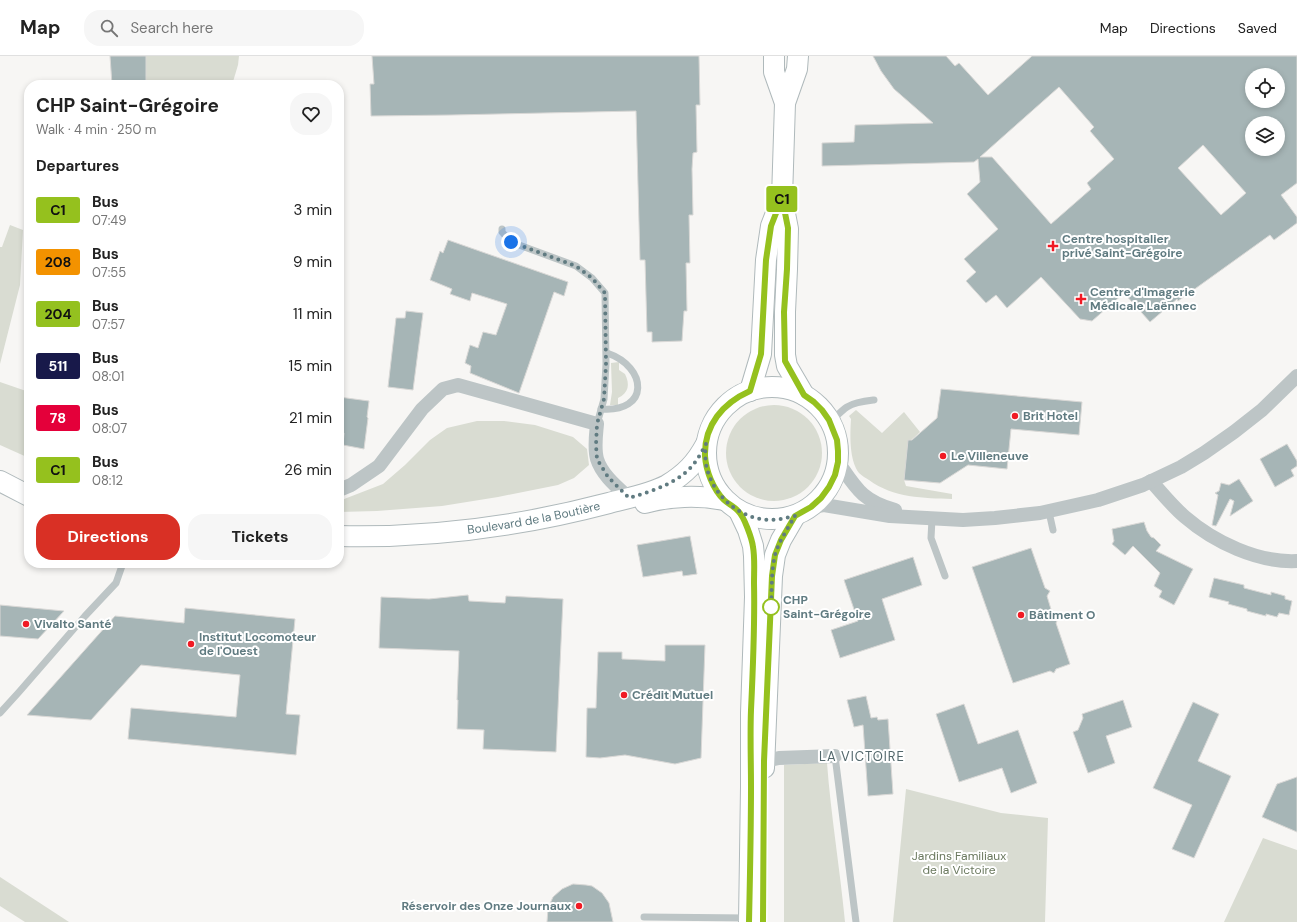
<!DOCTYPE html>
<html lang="en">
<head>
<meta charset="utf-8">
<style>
	:root { --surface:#fff; --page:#f6f6f6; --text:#222; --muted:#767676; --line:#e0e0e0; --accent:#d93025 }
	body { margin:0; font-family:"DM Sans",sans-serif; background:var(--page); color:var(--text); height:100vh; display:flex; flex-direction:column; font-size:15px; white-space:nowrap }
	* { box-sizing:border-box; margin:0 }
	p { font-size:13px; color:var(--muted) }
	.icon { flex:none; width:22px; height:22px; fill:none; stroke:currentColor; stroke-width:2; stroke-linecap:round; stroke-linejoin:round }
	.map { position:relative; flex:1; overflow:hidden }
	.drawer { position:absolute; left:24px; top:24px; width:320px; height:488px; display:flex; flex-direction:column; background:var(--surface); border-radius:16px; box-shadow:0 2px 6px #0003 }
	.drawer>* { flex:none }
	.badge { padding:0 8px; border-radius:3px; font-size:14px; line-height:26px }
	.controls { position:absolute; left:1245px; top:12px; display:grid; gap:8px }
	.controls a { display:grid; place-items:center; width:40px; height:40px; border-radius:50%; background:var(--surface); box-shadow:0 2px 6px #0003; font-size:20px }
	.you { position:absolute; width:20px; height:20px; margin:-10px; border:3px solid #fff; border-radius:50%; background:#1a73e8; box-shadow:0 0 0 6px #1a73e833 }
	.map>.badge { position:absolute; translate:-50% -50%; box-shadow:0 0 0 2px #fff }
	h2 { padding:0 12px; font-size:15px; line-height:36px }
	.round { display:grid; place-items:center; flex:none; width:42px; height:42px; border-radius:16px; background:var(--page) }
	.headline { display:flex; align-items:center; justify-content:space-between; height:68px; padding:0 12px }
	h1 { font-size:19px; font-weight:700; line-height:30px }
	.action { display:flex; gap:8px; margin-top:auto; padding:8px 12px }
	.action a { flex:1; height:46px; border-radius:16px; background:var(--accent); color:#fff; font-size:16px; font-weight:700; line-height:46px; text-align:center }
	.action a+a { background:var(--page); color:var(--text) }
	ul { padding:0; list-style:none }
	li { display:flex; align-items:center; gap:12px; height:52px; padding:0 12px }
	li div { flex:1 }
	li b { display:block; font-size:15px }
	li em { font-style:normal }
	li .badge { min-width:44px; font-weight:700; text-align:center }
	header { display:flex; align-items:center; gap:24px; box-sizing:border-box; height:56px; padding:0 20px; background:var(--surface); border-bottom:1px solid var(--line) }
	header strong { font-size:19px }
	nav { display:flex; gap:22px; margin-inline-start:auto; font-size:14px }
	.search { width:280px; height:36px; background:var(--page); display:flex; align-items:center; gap:10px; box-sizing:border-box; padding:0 14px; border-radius:16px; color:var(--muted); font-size:15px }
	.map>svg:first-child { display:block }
	.green { fill:#d9dcd2 }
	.building { fill:#a6b5b6; stroke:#d9d8d6; fill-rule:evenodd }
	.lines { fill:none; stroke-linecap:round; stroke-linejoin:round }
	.secondary-casing { stroke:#afb9bb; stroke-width:22 }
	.lane { stroke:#bdc5c6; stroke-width:7 }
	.street { stroke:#bdc5c6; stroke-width:14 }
	.secondary { stroke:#fff; stroke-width:20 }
	.line-casing { stroke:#fff; stroke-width:9 }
	.line { stroke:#95c11e; stroke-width:6 }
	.walk { stroke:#607b81; stroke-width:4; stroke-dasharray:0 7.2 }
	.poi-dot { fill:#f01a24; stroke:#fff; stroke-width:1.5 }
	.stop-dot { fill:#fff; stroke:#95c11e; stroke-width:2 }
	.labels { text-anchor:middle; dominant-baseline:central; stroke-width:4; stroke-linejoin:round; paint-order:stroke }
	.poi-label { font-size:12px; font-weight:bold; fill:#607b81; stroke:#fff; text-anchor:start }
	.street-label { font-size:12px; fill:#607b81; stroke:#fff }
	.stop-label { font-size:12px; font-weight:bold; fill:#607b81; stroke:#fff; text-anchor:start }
	.park-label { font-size:12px; fill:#6b795f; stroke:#fff }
	.neighbourhood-label { font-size:13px; letter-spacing:1px; fill:#52676b; stroke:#fff }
</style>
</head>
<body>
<header>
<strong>Map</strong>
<div class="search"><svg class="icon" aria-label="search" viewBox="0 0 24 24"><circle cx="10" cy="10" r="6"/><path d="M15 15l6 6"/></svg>Search here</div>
<nav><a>Map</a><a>Directions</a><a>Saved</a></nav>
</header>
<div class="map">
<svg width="1297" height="866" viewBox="0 0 1297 866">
	<rect width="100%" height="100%" fill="#f7f6f4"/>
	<g class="green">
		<path d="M 146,0 L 239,0 L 238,9 L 232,29 L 146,29 Z"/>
		<path d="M 10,169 L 23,174 L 20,229 L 0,308 L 0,191 L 2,191 Z"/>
		<path d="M 619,306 L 619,314 L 625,318 C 630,328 629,337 618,342 L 618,349 L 610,349 L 612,336 L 611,307 Z"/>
		<path d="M 0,326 L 29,336 L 29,402 L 0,389 Z"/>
		<circle cx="774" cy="397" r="48"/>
		<path d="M 856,354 L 882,377 L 904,356 L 920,376 L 909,386 L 904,424 L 906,430 L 952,438 L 952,443 C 924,442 893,442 869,424 C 866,422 862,420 859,417 C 849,404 850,378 851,363 L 849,360 Z"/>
		<path d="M 477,365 L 504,365 L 535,369 L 573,381 L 587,393 L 589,409 L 574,422 L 558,429 L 498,441 L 442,450 L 377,455 L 339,456 L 339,445 L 383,428 L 405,409 L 430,384 L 447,372 Z"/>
		<path d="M 827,707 C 831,760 840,813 845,866 L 784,866 L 784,709 Z"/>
		<path d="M 906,733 L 1001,757 L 1048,762 L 1045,866 L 893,866 Z"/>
		<path d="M 1263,782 L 1297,794 L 1297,866 L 1224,866 Z"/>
		<path d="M 0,821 L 69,866 L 25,866 L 0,850 Z"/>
	</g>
	<g class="building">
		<path d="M 110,0 L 146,0 L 146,29 L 112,29 Z"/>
		<path d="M 372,0 L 699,0 L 700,49 L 696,49 L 697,96 L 693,97 L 692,113 L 693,159 L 689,159 L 690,207 L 686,207 L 687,255 L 684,255 L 682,285 L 652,286 L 652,276 L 647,276 L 645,204 L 640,204 L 636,55 L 452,59 L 371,60 L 370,28 L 374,28 Z"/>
		<path d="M 873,0 L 946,0 L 955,10 L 959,7 L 988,39 L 1032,0 L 1297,0 L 1297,127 L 1281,139 L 1297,161 L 1297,167 L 1274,184 L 1270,179 L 1178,245 L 1177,243 L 1150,266 L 1124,237 L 1092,265 L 1080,263 L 1041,221 L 1007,252 L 996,239 L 986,247 L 966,225 L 976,216 L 964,203 L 998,173 L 967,138 L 980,126 L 978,103 L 974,106 L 822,110 L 822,87 L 854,86 L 855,69 L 933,67 L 894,33 L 881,15 ZM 1252,19 L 1278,19 L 1278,45 L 1252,45 ZM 1059,31 L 1094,71 L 1090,75 L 1114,103 L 1087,127 L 1091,133 L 1051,168 L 992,101 L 980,101 ZM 1252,67 L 1278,67 L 1278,93 L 1252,93 ZM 1203,89 L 1246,137 L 1221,159 L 1178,112 Z"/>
		<path d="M 448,184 L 568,226 L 564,240 L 554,236 L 519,337 L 470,317 L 471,310 L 465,307 L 470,289 L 478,292 L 483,276 L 496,279 L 507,248 L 472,237 L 470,245 L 450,238 L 452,233 L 430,224 L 440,195 L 443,197 Z"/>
		<path d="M 406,255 L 423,257 L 413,334 L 388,331 L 396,262 L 405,262 Z"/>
		<path d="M 941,333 L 1082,346 L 1079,379 L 1011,373 L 1007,413 L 968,409 L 940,427 L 904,424 L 908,384 L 912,384 L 937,362 Z"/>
		<path d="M 339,341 L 369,345 L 367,361 L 368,362 L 364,393 L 343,389 L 344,377 L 339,377 Z"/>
		<path d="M 1287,388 L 1297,405 L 1297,410 L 1291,414 L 1294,420 L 1275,431 L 1260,403 Z"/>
		<path d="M 1239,423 L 1253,445 L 1230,460 L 1234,445 L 1230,443 L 1216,470 L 1212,469 L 1218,439 L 1215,437 L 1219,435 L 1221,427 L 1229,429 Z"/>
		<path d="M 1144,466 L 1147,475 L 1151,481 L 1154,482 L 1161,489 L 1156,495 L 1193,513 L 1174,549 L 1159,541 L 1162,535 L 1154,530 L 1160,517 L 1133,490 L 1125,499 L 1112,488 L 1114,485 L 1112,473 Z"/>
		<path d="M 690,480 L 697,518 L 683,520 L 682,515 L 643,521 L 637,489 Z"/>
		<path d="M 1031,492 L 1045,532 L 1050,535 L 1047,540 L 1053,560 L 1058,563 L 1056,567 L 1070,608 L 1056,613 L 1054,617 L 1050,615 L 1013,627 L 972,511 Z"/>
		<path d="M 913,501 L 922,529 L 882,543 L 895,584 L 840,602 L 831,574 L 858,565 L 844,524 Z"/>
		<path d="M 1214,522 L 1244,529 L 1244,532 L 1271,539 L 1271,536 L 1285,540 L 1285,543 L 1292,545 L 1289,559 L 1279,557 L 1277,561 L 1266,558 L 1266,560 L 1247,555 L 1247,553 L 1228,548 L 1229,546 L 1209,541 Z"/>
		<path d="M 468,539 L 469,545 L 505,547 L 506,540 L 563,543 L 556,696 L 483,693 L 484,674 L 457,673 L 458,644 L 457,644 L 459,595 L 379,592 L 381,541 L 429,543 Z"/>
		<path d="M 0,549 L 64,555 L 38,583 L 0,580 Z"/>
		<path d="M 185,552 L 295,563 L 286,658 L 300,659 L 296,699 L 128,683 L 131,652 L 236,661 L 240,619 L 141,609 L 91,664 L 27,659 L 115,560 L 184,567 Z"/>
		<path d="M 665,589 L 705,589 L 701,702 L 675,708 L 625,699 L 600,702 L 586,701 L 587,652 L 596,652 L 598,596 L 622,596 L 622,603 L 665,605 Z"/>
		<path d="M 866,640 L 871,662 L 877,661 L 878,664 L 888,663 L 893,738 L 868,740 L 863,669 L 854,671 L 847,644 Z"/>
		<path d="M 1123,644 L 1132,671 L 1106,680 L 1115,707 L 1088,717 L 1073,676 L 1078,674 L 1083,662 L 1082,658 Z"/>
		<path d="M 1193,646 L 1219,658 L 1198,705 L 1231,720 L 1194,802 L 1172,793 L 1192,749 L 1153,732 Z"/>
		<path d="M 964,648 L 978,688 L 1018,674 L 1037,727 L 1011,737 L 1002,712 L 959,726 L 936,658 Z"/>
		<path d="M 1297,721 L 1297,776 L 1262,761 L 1277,728 Z"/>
		<path d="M 573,828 L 586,829 L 592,830 L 602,837 L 609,847 L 613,866 L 547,866 L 548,852 L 553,841 L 562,833 Z"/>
	</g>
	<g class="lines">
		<defs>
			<g id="secondary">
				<path d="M 774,0 L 774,16 L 785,47"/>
				<path d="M 798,0 L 797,13 L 785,47 L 782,142 L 788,173 L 787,213 L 785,256 L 785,299 L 787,310 L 804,339"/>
				<circle cx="772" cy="397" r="66"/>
				<path d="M 750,335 L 761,298 L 766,204 L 771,170 L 782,142"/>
				<path d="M 0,425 L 29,440"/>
				<path d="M 645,447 C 669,440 699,439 724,444"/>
				<path d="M 739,455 L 748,474 L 753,490 L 754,500 L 755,541 L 751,657 L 751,731 L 749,866"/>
				<path id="s1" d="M 339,480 C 429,482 522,470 609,447 C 628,442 650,438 667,429 C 685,418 696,407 706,388"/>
				<path d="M 764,712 L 772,520 L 775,499 L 781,484 L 795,460"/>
			</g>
		</defs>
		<use href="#secondary" class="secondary-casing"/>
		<g class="lane">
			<path d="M 502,173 L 502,176 L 511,186 L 576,210 L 592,222 L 605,237 L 606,308 L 604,343 L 597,368"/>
			<path d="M 601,353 C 650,357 648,311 607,297"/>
			<path d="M 830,366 C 836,361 841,355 847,351 C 855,346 865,345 874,344"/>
			<path d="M 1049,456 L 1053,474"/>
			<path d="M 932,463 L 931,482 L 945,520"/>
			<path d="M 0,657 L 19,636 L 85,560 L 116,527 L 123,507"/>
			<path d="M 835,700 L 856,866"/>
			<path d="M 644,861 L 748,862"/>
		</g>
		<g class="street">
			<path d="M 838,406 C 856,432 862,445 895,454"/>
			<path d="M 1151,425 C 1162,437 1172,450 1185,461 C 1214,486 1258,507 1297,505"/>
			<path d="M 339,434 L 351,429 L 379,410 L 422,353 L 443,333 L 458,329 L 597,368 C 596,379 594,392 597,403 C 602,419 617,431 629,442"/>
			<path d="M 811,451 L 824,449 L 890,460 L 963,464 L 995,462 L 1040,457 L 1098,444 L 1143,429 L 1181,411 L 1204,397 L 1234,376 L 1262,354 L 1297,320"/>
			<path d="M 765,705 L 779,702 L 835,700"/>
		</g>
		<use href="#secondary" class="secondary"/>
	</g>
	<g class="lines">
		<defs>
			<path id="line" d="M 749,866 C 750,821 751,775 751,730 C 751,705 750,679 751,654 C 753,612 755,569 754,527 C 754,515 755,502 753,491 C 752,483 744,460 738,455 C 734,450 728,448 724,444 C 713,433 706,415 705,400 C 704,369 723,347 750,335 L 761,298 L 766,204 L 771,170 L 782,142 L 788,172 L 787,213 L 784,256 L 785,305 L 804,339 L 814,346 L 822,354 L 829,364 L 837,384 L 838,395 L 838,406 L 835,419 L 829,431 L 821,442 L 811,451 L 795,460 L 781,484 L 775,499 L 772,520 L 764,705 L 763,866"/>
		</defs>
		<use href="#line" class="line-casing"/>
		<use href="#line" class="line"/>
		<path class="walk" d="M 511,186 L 576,210 L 592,222 L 605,237 L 606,308 L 604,343 L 597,368 L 596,389 L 597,403 L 608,421 L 629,442 C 655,434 683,426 698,402 C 701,398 703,393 706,388 C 705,396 705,405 707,413 C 714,440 739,462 768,464 C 777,464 786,462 795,460 C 788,472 779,485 775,499 C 771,516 772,535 771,552 L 771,551"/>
	</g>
	<g class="poi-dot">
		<path d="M1051 184h4v4h4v4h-4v4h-4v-4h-4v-4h4z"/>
		<path d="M1079 237h4v4h4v4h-4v4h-4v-4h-4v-4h4z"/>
		<circle cx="1015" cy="360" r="4"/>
		<circle cx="943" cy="400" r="4"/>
		<circle cx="1021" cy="559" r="4"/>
		<circle cx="26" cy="568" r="4"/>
		<circle cx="191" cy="588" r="4"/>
		<circle cx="624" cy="639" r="4"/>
		<circle cx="579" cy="850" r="4"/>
	</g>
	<circle class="stop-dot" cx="771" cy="551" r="8"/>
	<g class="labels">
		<g class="poi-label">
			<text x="1062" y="183">Centre hospitalier<tspan x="1062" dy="14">privé Saint-Grégoire</tspan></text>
			<text x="1090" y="236">Centre d'Imagerie<tspan x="1090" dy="14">Médicale Laënnec</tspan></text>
			<text x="1023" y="360">Brit Hotel</text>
			<text x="951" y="400">Le Villeneuve</text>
			<text x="1029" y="559">Bâtiment O</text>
			<text x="34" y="568">Vivalto Santé</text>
			<text x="199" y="581">Institut Locomoteur<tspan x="199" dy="14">de l'Ouest</tspan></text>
			<text x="632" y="639">Crédit Mutuel</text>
			<text x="571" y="850" text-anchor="end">Réservoir des Onze Journaux</text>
		</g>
		<g class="street-label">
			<text stroke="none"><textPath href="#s1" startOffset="196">Boulevard de la Boutière</textPath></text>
		</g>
		<g class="stop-label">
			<text x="783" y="544">CHP<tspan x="783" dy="14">Saint-Grégoire</tspan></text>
		</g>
		<g class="park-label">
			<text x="959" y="800">Jardins Familiaux<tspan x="959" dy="14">de la Victoire</tspan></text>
		</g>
		<g class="neighbourhood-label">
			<text x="862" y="700">LA VICTOIRE</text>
		</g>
	</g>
</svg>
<div class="controls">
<a><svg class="icon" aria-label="locate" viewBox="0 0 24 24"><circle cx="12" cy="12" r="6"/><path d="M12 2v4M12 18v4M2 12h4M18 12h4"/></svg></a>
<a><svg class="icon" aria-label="layers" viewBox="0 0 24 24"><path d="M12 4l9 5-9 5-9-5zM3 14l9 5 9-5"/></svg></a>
</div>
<div class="you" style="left:511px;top:186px"></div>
<b class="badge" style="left:782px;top:143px;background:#95c11e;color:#111">C1</b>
<section class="drawer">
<div class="headline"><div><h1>CHP Saint-Grégoire</h1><p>Walk · 4 min · 250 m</p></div><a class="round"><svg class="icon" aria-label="heart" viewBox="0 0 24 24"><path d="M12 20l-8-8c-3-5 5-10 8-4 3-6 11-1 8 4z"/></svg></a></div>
<h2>Departures</h2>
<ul>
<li><span class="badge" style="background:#95c11e;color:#111">C1</span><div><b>Bus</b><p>07:49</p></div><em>3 min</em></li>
<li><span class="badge" style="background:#f39200;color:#111">208</span><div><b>Bus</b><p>07:55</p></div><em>9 min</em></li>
<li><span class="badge" style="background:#94c11f;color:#111">204</span><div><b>Bus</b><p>07:57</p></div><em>11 min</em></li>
<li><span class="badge" style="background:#18194a;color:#fff">511</span><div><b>Bus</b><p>08:01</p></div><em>15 min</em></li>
<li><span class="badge" style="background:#e4003a;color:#fff">78</span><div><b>Bus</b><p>08:07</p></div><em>21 min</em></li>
<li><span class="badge" style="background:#95c11e;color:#111">C1</span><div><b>Bus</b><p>08:12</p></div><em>26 min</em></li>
</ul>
<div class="action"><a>Directions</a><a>Tickets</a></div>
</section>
</div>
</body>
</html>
